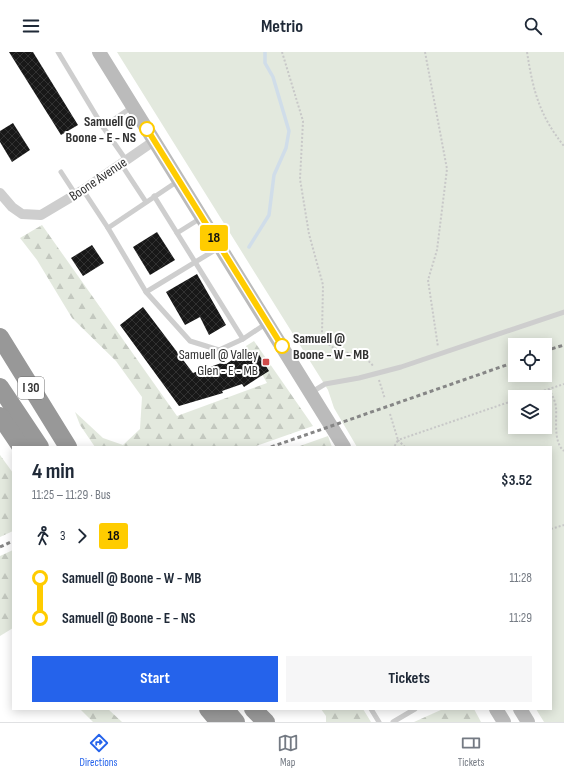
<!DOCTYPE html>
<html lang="en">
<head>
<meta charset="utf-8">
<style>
	:root { --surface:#fff; --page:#f6f6f7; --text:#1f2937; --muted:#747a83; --line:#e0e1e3; --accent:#2563eb }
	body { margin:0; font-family:"Sofia Sans Condensed",sans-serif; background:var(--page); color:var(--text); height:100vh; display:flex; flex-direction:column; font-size:15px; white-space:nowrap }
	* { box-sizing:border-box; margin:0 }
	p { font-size:13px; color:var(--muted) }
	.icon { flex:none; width:22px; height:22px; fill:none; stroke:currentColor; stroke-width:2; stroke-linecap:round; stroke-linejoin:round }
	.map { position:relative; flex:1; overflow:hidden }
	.sheet { position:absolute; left:12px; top:394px; width:540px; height:264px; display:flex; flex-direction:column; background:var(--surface); border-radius:0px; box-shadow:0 2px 10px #0003 }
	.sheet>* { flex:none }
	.badge { padding:0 8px; border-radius:3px; font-size:14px; line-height:26px }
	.fabs { position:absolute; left:508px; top:286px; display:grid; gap:8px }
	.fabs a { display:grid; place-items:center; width:44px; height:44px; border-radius:0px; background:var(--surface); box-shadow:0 2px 10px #0003; font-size:20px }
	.map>.badge { position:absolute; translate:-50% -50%; box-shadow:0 0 0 2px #fff }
	.legs { display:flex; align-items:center; gap:6px; height:44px; padding:0 20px; font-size:13px }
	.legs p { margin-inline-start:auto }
	.head { display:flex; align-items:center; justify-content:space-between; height:68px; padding:0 20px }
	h1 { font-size:22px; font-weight:700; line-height:30px }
	.cta { display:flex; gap:8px; margin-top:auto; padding:8px 20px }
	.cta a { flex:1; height:46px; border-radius:0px; background:var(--accent); color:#fff; font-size:16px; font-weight:700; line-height:46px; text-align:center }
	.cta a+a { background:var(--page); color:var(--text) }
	ul { padding:0 20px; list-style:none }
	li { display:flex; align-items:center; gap:14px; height:40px; font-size:15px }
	li i { display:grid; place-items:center; width:6px; height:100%; margin:0 5px; background:currentColor }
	li i::after { content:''; width:10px; height:10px; margin:-5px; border:3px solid; border-radius:50%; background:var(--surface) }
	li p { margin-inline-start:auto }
	li:first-child i { background:linear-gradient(#0000 50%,currentColor 0) }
	li:last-child i { background:linear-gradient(currentColor 50%,#0000 0) }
	header { display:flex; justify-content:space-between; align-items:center; height:52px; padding:0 20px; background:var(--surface); font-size:18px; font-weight:700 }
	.menu { display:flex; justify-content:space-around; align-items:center; height:56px; border-top:1px solid var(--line); background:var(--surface); font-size:11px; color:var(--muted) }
	.menu a { display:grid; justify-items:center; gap:2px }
	.menu .current { color:var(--accent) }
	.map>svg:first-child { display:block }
	.green { fill:#e3e9de; fill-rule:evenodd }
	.forest { fill:url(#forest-firs) }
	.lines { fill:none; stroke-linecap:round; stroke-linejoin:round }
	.stream { stroke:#d0dde9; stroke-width:3.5 }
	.building { fill:url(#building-cross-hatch) }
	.path { stroke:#c8c8c8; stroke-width:2; stroke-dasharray:2 2; stroke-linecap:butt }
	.lane { stroke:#cecece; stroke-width:5 }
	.street { stroke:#cecece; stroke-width:10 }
	.secondary { stroke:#bbb; stroke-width:14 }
	.highway { stroke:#989898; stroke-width:18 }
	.rail { stroke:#868686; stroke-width:3; stroke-dasharray:4 3; stroke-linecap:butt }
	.line-1-casing { stroke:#fff; stroke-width:9 }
	.line-1 { stroke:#fc0; stroke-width:6 }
	.stop-1-dot { fill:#fff; stroke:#fc0; stroke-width:2 }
	.poi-dot { fill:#d14b4a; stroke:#fff; stroke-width:1.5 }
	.labels { text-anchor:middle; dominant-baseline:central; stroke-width:4; stroke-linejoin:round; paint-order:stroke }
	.shield { fill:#fff; stroke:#6f6f6f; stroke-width:1 }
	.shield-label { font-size:13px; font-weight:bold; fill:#313131 }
	.stop-label { font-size:14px; font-weight:bold; fill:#313131; stroke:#fff; text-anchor:end }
	.street-label { font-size:14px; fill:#313131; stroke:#fff }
	.poi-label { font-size:14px; fill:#313131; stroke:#fff; text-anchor:end }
</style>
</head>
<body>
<header><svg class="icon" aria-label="menu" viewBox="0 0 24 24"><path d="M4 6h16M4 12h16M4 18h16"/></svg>Metrio<svg class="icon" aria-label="search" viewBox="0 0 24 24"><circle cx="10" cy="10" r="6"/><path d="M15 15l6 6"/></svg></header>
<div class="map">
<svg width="564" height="670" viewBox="0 0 564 670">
	<defs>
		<pattern id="forest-firs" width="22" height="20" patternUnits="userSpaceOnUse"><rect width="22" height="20" fill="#e3e9de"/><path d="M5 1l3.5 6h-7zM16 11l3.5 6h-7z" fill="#c3c8bf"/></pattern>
		<pattern id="building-cross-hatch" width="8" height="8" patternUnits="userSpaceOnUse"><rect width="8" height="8" fill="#181818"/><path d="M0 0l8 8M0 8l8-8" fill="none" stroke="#313131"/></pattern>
	</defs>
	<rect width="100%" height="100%" fill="#fff"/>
	<path class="green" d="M 117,0 L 564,0 L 564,670 L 544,670 L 536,657 L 551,657 L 551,395 L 357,395 L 334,356 L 328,338 ZM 515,293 L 545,293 L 545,323 L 515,323 ZM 515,345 L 545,345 L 545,375 L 515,375 Z"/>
	<g class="forest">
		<path d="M 42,173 L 177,364 L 267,331 L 246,294 L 254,289 L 313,374 L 253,395 L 95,395 L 80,373 L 75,360 L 103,386 L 123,393 L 140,377 L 142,345 L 116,309 L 72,266 L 37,208 L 20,186 Z"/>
		<path d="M 328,384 L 332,395 L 297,395 Z"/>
		<path d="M 0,403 L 13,421 L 13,479 L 0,485 Z"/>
		<path d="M 13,498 L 13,576 L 0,584 L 0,504 Z"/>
		<path d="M 80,657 L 108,657 L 122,670 L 93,670 Z"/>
		<path d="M 321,657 L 363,657 L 371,670 L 326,670 L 326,664 Z"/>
		<path d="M 443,657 L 474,657 L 481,670 L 414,670 Z"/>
	</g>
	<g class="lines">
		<path class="stream" d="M 249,195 L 269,163 L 274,123 L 286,96 L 289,79 L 273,25 L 265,11 L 265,0"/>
	</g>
	<g class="building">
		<path d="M 9,0 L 33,0 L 78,73 L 61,83 Z"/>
		<path d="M 13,71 L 30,98 L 12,110 L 0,90 L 0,79 Z"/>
		<path d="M 157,180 L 175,208 L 150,223 L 133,195 Z"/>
		<path d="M 92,193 L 104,211 L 83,224 L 71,206 Z"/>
		<path d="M 197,222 L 226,273 L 209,283 L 200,265 L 185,273 L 166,240 Z"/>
		<path d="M 143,255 L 193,321 L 224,310 L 226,312 L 247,298 L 251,305 L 258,301 L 269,319 L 244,335 L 242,332 L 222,339 L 223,341 L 179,354 L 120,273 Z"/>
	</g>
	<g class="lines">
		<g class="path">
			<path d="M 282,0 L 303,69 L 300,127 L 309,182 L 323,233 L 322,282 C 333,308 360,295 373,314"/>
			<path d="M 425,0 L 447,117 L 437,198 L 428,228 L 438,295"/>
			<path d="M 527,0 C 533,38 539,63 564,94"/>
			<path d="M 379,328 L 385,347"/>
			<path d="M 549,337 C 552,343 555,348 556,355 C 557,368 553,390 564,399"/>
			<path d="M 525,345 L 564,332"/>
			<path d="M 390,362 L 398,388 L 394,395"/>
			<path d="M 405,395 L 398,388 L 515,348"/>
			<path d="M 551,477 L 564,473"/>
		</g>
		<g class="lane">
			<path d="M 58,0 L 103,75 L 126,108"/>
			<path d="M 103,75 L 132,55"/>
			<path d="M 121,112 L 146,150"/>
			<path d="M 61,120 L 76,143"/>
			<path d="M 83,138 L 108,176 L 178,129"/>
			<path d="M 154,144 L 177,181"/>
			<path d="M 201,166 L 177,181 L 243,287"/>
			<path d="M 108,176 L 146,240 L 220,195"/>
			<path d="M 146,240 L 190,289 L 219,298 L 243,287 L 267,271"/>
			<path d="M 312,340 L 325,332 L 359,326 L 401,315 L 564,260"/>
			<path d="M 371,657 L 379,670"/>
			<path d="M 393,670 L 415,657"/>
		</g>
		<path class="street" d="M 0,141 L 12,155 L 22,162 L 41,163 L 83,138 L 154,89"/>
		<g class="secondary">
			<path d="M 99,0 L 344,395"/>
			<path d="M 496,657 L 504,670"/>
			<path d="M 520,657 L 528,670"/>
		</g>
		<g class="highway">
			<path d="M 0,285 L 68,395"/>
			<path d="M 0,335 L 40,395"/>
			<path d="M 0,364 L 21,395"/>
			<path d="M 208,657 L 219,670"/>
			<path d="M 225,657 L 236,670"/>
			<path d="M 253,657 L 266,670"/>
		</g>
		<g class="rail">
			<path d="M 545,299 L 564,293"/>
			<path d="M 271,395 L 515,310"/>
			<path d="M 0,495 L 13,489"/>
		</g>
	</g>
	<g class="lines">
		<defs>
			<path id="line-1" d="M 147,77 L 282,294"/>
		</defs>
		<use href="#line-1" class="line-1-casing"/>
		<use href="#line-1" class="line-1"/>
	</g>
	<g class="stop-1-dot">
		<circle cx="147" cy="77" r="7"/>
		<circle cx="282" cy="294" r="7"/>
	</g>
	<rect class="poi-dot" x="262" y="306" width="8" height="8" rx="2"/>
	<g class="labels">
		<rect class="shield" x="18" y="325" width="26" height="22" rx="3"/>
		<g class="shield-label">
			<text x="31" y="336">I 30</text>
		</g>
		<g class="stop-label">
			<text x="136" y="69">Samuell @<tspan x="136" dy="16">Boone - E - NS</tspan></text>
			<text x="293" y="286" text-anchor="start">Samuell @<tspan x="293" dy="16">Boone - W - MB</tspan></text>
		</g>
		<g class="street-label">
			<text transform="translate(98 127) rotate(-34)">Boone Avenue</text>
		</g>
		<g class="poi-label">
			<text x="258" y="302">Samuell @ Valley<tspan x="258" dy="16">Glen - E - MB</tspan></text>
		</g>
	</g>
</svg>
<div class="fabs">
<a><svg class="icon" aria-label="locate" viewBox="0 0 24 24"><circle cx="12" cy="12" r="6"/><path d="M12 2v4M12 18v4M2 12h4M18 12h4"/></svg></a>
<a><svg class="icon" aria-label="layers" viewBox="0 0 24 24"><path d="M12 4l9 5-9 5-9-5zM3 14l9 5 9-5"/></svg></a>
</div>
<b class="badge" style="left:214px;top:186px;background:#fc0;color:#111">18</b>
<section class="sheet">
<div class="head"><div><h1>4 min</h1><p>11:25 – 11:29 · Bus</p></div><b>$3.52</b></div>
<div class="legs"><svg class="icon" aria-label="walk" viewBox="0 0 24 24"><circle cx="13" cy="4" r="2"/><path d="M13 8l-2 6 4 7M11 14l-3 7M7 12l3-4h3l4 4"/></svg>3<svg class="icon" aria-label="forward" viewBox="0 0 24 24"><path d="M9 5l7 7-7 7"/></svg><b class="badge" style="background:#fc0;color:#111">18</b></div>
<ul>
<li><i style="color:#fc0"></i><b>Samuell @ Boone - W - MB</b><p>11:28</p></li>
<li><i style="color:#fc0"></i><b>Samuell @ Boone - E - NS</b><p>11:29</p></li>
</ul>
<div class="cta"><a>Start</a><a>Tickets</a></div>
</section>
</div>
<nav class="menu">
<a class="current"><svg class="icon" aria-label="directions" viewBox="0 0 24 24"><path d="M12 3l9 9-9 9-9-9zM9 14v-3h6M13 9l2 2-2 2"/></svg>Directions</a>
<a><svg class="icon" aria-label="map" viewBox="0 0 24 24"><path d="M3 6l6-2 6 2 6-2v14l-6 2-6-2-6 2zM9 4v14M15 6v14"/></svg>Map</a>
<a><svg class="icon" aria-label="tickets" viewBox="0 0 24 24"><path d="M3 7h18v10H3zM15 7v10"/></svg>Tickets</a>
</nav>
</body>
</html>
